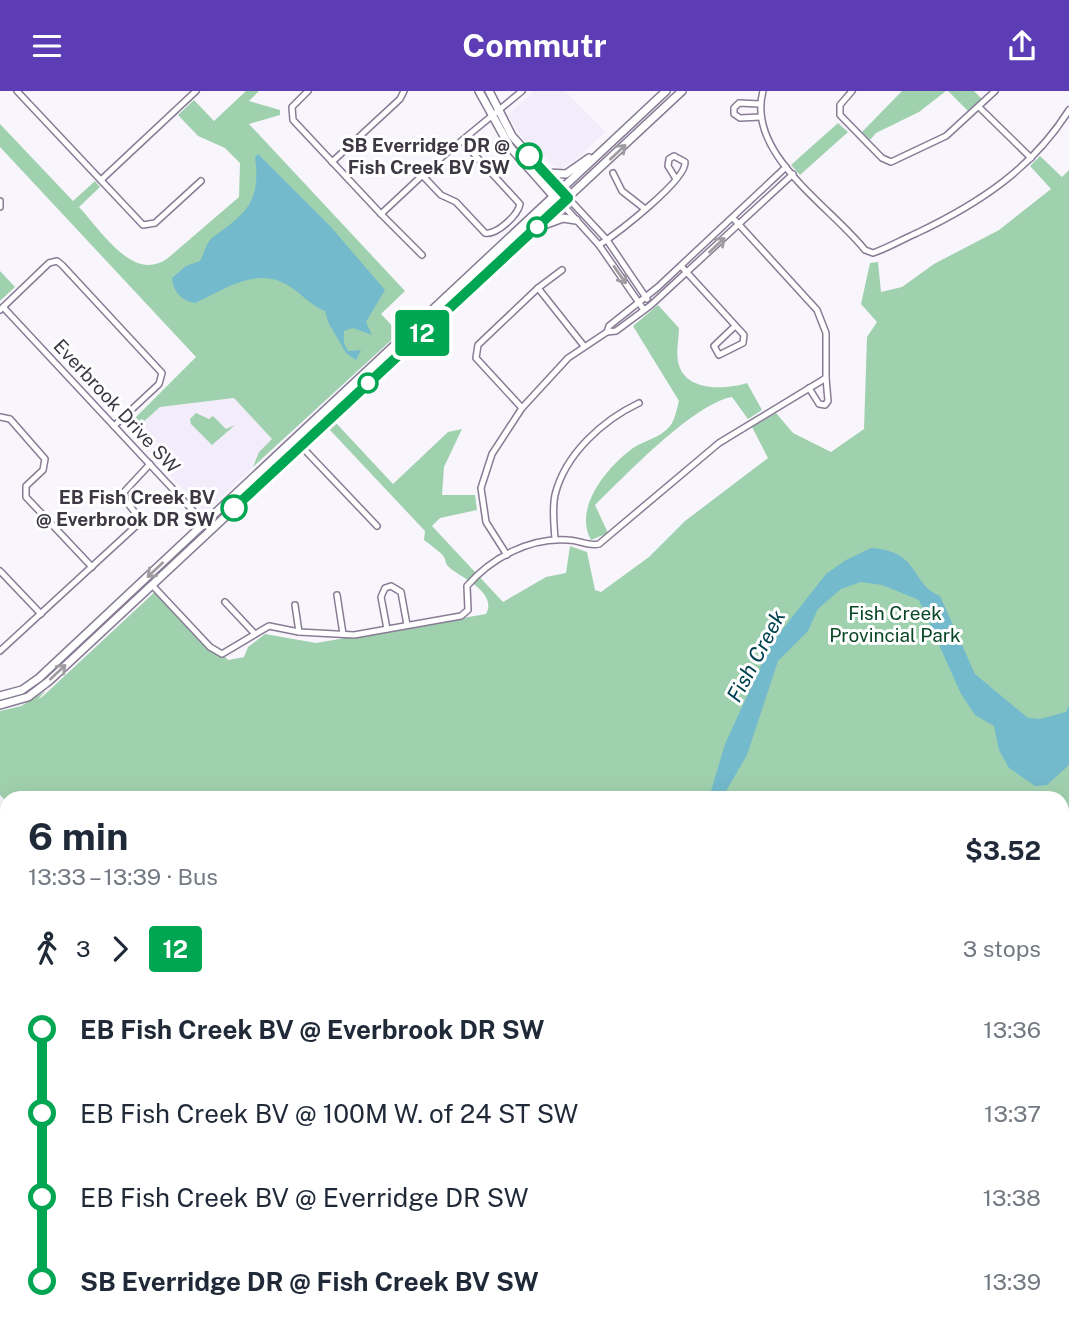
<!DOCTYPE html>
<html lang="en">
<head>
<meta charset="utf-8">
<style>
	:root { --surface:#fff; --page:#f6f6f7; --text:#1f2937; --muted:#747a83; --accent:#5d3db5 }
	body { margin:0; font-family:"Public Sans",sans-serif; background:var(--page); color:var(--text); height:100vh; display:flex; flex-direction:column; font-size:26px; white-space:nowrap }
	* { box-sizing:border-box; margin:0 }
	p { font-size:23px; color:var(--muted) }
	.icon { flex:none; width:38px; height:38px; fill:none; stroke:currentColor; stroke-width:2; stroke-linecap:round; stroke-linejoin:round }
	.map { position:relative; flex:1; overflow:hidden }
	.drawer { position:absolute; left:0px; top:700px; width:1069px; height:546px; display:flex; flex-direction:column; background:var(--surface); border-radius:21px 21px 0 0; box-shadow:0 7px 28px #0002 }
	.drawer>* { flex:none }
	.badge { padding:0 14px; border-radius:5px; font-size:24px; line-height:46px }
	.map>.badge { position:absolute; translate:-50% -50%; box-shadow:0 0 0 4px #fff }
	.legs { display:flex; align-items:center; gap:10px; height:77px; padding:0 28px; font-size:23px }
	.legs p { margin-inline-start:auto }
	.head { display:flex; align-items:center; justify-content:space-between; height:119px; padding:0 28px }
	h1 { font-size:38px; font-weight:700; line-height:52px }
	ul { padding:0 28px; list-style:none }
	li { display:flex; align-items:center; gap:24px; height:84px; font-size:26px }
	li i { display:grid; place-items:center; width:10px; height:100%; margin:0 9px; background:currentColor }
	li i::after { content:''; width:18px; height:18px; margin:-9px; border:5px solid; border-radius:50%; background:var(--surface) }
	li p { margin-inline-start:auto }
	li:first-child i { background:linear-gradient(#0000 50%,currentColor 0) }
	li:last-child i { background:linear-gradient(currentColor 50%,#0000 0) }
	header { display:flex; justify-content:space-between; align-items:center; height:91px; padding:0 28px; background:var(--accent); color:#fff; font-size:32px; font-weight:700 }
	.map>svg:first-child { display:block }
	.built { fill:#f3ecfa }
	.green { fill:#a0d1ae }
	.water { fill:#74bacd }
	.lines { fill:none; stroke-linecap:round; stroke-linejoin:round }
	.stream { stroke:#74bacd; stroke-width:2 }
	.street-casing { stroke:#887c95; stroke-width:8 }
	.secondary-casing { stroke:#887c95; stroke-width:10 }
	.street { stroke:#fff; stroke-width:5 }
	.secondary { stroke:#fff; stroke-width:7 }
	.oneway { stroke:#9e9ca1 }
	.line-1-casing { stroke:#fff; stroke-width:16 }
	.line-1 { stroke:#00a651; stroke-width:10 }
	.stop-1-dot { fill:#fff; stroke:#00a651; stroke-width:3.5 }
	.labels { text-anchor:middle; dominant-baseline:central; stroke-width:6; stroke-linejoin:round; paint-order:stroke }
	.stop-label { font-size:19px; font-weight:bold; fill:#3d3843; stroke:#fff; text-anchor:end }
	.street-label { font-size:19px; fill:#3d3843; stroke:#fff }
	.park-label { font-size:19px; fill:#074725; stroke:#fff }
	.water-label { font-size:21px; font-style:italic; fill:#00414f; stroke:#fff }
</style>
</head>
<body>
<header><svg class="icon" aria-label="menu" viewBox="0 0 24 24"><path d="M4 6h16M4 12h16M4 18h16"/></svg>Commutr<svg class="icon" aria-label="share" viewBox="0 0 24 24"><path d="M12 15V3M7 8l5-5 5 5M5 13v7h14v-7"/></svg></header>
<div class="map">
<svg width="1069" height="1246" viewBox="0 0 1069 1246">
	<rect width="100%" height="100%" fill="#f8f6fc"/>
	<g class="built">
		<path d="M 534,0 L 565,0 L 605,41 L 577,68 L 562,77 L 556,76 L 522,46 L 508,24 Z"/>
		<path d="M 234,307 L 273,348 L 259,361 L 253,376 L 205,422 L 131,342 L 160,316 Z"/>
	</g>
	<g class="green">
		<path d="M 246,0 L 259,0 L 249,10 L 280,19 L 280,24 L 249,33 L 405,200 L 381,223 L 399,242 L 253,376 L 259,361 L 272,348 L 234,307 L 160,316 L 131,342 L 126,336 L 196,266 L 0,56 L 0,33 L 73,110 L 95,90 L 100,96 L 79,116 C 101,139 133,193 168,167 L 239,106 L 240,72 L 225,57 L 198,45 L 178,24 L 194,9 L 214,30 Z"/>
		<path d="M 902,0 L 946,0 L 919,21 L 876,42 L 870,49 L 862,41 Z"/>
		<path d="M 948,0 L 974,0 L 982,8 L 969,21 Z"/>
		<path d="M 838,32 L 848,41 L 800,84 L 791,74 Z"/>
		<path d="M 1040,65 L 1062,86 L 1069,79 L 1069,941 L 1062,937 L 1062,707 L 7,707 L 7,711 L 0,704 L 0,620 L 21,615 L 46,600 L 38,608 L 42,606 L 159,497 L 228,569 L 244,566 L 248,556 L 265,543 L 316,552 L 486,523 C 498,500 459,486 449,476 C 444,471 447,472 444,466 C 442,462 428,452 424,449 L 425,440 L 329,338 L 336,332 L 393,393 L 448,341 L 462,338 L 444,376 L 442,404 L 475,404 L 477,419 L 440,427 L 432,435 L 503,511 L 546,486 L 566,482 L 570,455 L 587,461 L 595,499 L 601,501 L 649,466 L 685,430 L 768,367 L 752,336 L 776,322 L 793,342 L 831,361 L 864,338 L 867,246 L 877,231 L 861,213 L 870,172 L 878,171 L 881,201 L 902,196 L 934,173 L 999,139 L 1051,98 L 1030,75 Z"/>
		<path d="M 0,180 L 15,196 L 0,210 Z"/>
		<path d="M 658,214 L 679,237 C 679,247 676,260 678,270 C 683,301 725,299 747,292 L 762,319 L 748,328 L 732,306 C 693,313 625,385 595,414 L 608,442 L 591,449 C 573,417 607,376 633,357 C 645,349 660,347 670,335 C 675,329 677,317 679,310 L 633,235 Z"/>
		<path d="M 196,322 L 209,328 L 213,325 L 226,338 L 235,334 L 212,354 L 191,333 L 190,328 Z"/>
		<path d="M 7,760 L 7,1239 L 855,1239 L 856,1246 L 3,1246 L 0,1242 L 0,767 Z"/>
		<path d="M 1069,999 L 1069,1097 L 1064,1100 L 1069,1106 L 1069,1166 L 1062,1169 L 1062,1000 Z"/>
	</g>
	<g class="water">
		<path d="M 258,63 L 331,136 L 385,199 L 366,231 L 372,244 L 353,237 L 344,240 L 344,252 L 348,260 L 361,259 L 356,269 L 346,262 L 328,231 L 325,220 C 311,215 302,203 289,195 C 256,174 225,199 195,212 C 182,210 173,201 172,187 L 186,175 L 200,170 C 204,163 206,151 213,146 C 247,122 261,110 255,66 Z"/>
		<path d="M 871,457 C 921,460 910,493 940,505 L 975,583 L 1028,627 L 1040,628 L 1066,621 L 1069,614 L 1069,674 L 1047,694 L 1035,695 L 1009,677 L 999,659 L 994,635 L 975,624 L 961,603 L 919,509 L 882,494 L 861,491 L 841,498 L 818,518 L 808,540 L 778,570 L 747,664 L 722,707 L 709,707 L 725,653 L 771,553 L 826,483 L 846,469 Z"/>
		<path d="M 458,1239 L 566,1239 L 569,1246 L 463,1246 Z"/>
		<path d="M 647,1239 L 751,1239 L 749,1246 L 644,1246 Z"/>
	</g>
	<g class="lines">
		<g class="stream">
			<path d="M 0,941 L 7,928"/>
			<path d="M 0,988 L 7,977"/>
			<path d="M 0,1036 L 7,1048"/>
		</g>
		<defs>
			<g id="street">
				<path d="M 17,0 L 143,134 L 155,132 L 201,90"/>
				<path d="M 308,0 L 292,16 L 293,29 L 381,123 L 443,65 L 522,0"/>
				<path d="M 763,0 C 746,63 829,114 865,159 L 873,162 C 888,157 903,148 917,142 C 978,113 1032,78 1069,19"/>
				<path d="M 852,0 L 840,14 L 840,24 L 882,67 L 891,71 L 946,45 L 995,0"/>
				<path d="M 760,13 L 739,12 L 734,17 L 734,23 L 740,27 L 761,26"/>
				<path d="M 980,17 L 1031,67"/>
				<path d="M 332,71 L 400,8 L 404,0"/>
				<path d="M 613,82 L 622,100 L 645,118"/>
				<path d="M 422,84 L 441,104 L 456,111 L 485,142 C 497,144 518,124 520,113 L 462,50"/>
				<path d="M 101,89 L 196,0"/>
				<path d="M 568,107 L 607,149 L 647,208"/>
				<path d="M 0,110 L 0,116"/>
				<path d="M 562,113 L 599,154 L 644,219"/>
				<path d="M 381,123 L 422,164"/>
				<path d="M 599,154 C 616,143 687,89 685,71 L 674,65 L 669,68 L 668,75 L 676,88"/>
				<path d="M 681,175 L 744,244 L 743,252 L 719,264 L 714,255 L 735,235"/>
				<path d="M 538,197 L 562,179"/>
				<path d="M 3,216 L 211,439"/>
				<path d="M 0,219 L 49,172 L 57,170 L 62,174 L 162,282 L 159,293 L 114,335"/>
				<path d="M 607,241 L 609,235 L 658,196 L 786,76"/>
				<path d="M 809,297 L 819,313 L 825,314 L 828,310 L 826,287"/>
				<path d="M 522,317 L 476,267 L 478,254 L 538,197 L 584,255"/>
				<path d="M 0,326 L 10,328 L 45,368 L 43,379 L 26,395 L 26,406 L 92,476"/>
				<path d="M 301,355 L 377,435"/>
				<path d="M 555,448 C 554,434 552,418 555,404 C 565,363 603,329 639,312"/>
				<path d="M 507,464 L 486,431 L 481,397 L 492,363 L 522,317 L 568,267 L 607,241 L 616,240 L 651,214 L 793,83"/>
				<path d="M 0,480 L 41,523"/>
				<path d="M 152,494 L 210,556 L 222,563 L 269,535 L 299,541 L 354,544 L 461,525 L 468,519 L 467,495 C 491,467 530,446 568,449 C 579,449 589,456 599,453 L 719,352 L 826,287 L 826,242 L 817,219 L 733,127"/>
				<path d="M 337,504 L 343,543"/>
				<path d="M 225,511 L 255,543"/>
				<path d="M 295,514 L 299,541"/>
				<path d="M 387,538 L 381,506 L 385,497 L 391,495 L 401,501 L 407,534"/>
				<path d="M 0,560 L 136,435 L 137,424 L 126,410 L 124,401 L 150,373"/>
				<path d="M 1062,948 L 1069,949"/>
			</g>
			<g id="secondary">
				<path d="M 479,0 L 510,56 L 556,108"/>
				<path d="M 489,0 L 512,45 L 563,102"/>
				<path d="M 547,82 L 566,83 L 589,67"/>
				<path d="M 541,135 L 563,127 L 576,129"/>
				<path d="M 0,605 L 22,599 L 39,587 L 666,0"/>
				<path d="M 0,614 L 28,606 L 49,590 L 682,0"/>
			</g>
		</defs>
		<use href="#street" class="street-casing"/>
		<use href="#secondary" class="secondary-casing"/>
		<use href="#street" class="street"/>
		<use href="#secondary" class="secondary"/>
	</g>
	<defs><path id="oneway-shaft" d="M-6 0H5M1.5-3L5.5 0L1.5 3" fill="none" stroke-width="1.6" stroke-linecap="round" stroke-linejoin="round" transform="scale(1.75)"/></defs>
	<g class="oneway">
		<use href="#oneway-shaft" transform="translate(618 61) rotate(-43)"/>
		<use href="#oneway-shaft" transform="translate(717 154) rotate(-43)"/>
		<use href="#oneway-shaft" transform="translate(620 184) rotate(55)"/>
		<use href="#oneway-shaft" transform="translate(155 479) rotate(137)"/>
		<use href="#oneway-shaft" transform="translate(58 581) rotate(-43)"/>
	</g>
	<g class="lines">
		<defs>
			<path id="line-1" d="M 234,417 L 568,107 L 529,65"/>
		</defs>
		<use href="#line-1" class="line-1-casing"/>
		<use href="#line-1" class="line-1"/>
	</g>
	<g class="stop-1-dot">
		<circle cx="529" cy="65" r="12"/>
		<circle cx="537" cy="136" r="9"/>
		<circle cx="368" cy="292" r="9"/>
		<circle cx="234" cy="417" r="12"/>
	</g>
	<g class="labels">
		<g class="stop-label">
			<text x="510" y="54">SB Everridge DR @<tspan x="510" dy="22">Fish Creek BV SW</tspan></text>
			<text x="215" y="406">EB Fish Creek BV<tspan x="215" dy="22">@ Everbrook DR SW</tspan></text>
		</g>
		<g class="street-label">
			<text transform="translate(117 315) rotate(47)">Everbrook Drive SW</text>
		</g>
		<g class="park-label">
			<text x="895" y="522">Fish Creek<tspan x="895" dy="22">Provincial Park</tspan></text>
		</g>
		<g class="water-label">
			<text transform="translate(756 565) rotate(-62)">Fish Creek</text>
		</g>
	</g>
</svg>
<b class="badge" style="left:422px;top:242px;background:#00a651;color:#fff">12</b>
<section class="drawer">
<div class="head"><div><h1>6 min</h1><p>13:33 – 13:39 · Bus</p></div><b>$3.52</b></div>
<div class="legs"><svg class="icon" aria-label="walk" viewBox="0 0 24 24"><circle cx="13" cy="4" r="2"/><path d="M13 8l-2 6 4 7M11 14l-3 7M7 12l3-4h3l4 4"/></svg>3<svg class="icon" aria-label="forward" viewBox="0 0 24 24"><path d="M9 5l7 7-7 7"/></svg><b class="badge" style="background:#00a651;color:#fff">12</b><p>3 stops</p></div>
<ul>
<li><i style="color:#00a651"></i><b>EB Fish Creek BV @ Everbrook DR SW</b><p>13:36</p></li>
<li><i style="color:#00a651"></i><span>EB Fish Creek BV @ 100M W. of 24 ST SW</span><p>13:37</p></li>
<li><i style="color:#00a651"></i><span>EB Fish Creek BV @ Everridge DR SW</span><p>13:38</p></li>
<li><i style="color:#00a651"></i><b>SB Everridge DR @ Fish Creek BV SW</b><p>13:39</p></li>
</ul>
</section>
</div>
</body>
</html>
